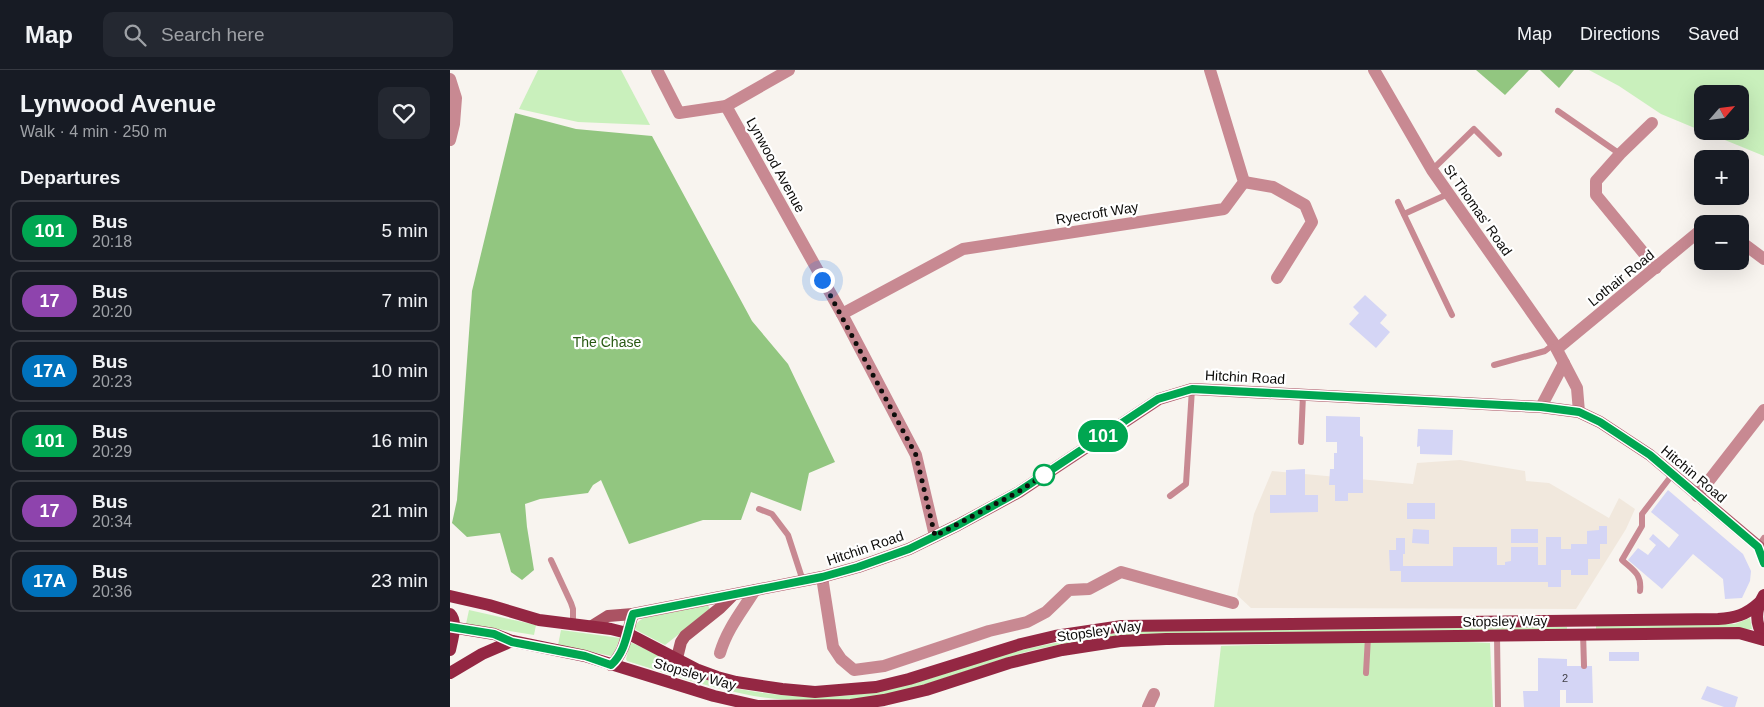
<!DOCTYPE html>
<html lang="en">
<head>
<meta charset="utf-8">
<style>
	:root { --surface:#171b24; --page:#242831; --text:#f1f3f6; --muted:#9ea1a6; --line:#363941 }
	body { margin:0; font-family:Arial,sans-serif; background:var(--page); color:var(--text); height:100vh; display:flex; flex-direction:column; font-size:19px; white-space:nowrap }
	* { box-sizing:border-box; margin:0 }
	p { font-size:16px; color:var(--muted) }
	.icon { flex:none; width:28px; height:28px; fill:none; stroke:currentColor; stroke-width:2; stroke-linecap:round; stroke-linejoin:round }
	.map { position:relative; flex:1; overflow:hidden }
	.panel { display:flex; flex-direction:column; background:var(--surface); width:450px }
	.panel>* { flex:none }
	.badge { padding:0 10px; border-radius:16px; font-size:18px; line-height:32px }
	.needle { width:32px; rotate:62deg }
	.controls { position:absolute; left:1244px; top:15px; display:grid; gap:10px }
	.controls a { display:grid; place-items:center; width:55px; height:55px; border-radius:10px; background:var(--surface); box-shadow:0 5px 20px #0002; font-size:25px }
	.you { position:absolute; width:25px; height:25px; margin:-12px; border:4px solid #fff; border-radius:50%; background:#1a73e8; box-shadow:0 0 0 8px #1a73e833 }
	.map>.badge { position:absolute; translate:-50% -50%; box-shadow:0 0 0 2px #fff }
	h2 { padding:0 20px; font-size:19px; line-height:45px }
	.round { display:grid; place-items:center; flex:none; width:52px; height:52px; border-radius:10px; background:var(--page) }
	.summary { display:flex; align-items:center; justify-content:space-between; height:85px; padding:0 20px }
	h1 { font-size:24px; font-weight:600; line-height:38px }
	ul { padding:0; list-style:none }
	li { display:flex; align-items:center; gap:15px; height:62px; margin:0 10px 8px; padding:0 10px; border:2px solid var(--line); border-radius:10px }
	li div { flex:1 }
	li b { display:block; font-size:19px }
	li em { font-style:normal }
	li .badge { min-width:55px; font-weight:700; text-align:center }
	header { display:flex; align-items:center; gap:30px; box-sizing:border-box; height:70px; padding:0 25px; background:var(--surface); border-bottom:1px solid var(--line) }
	header strong { font-size:24px }
	nav { display:flex; gap:28px; margin-inline-start:auto; font-size:18px }
	.search { width:350px; height:45px; background:var(--page); display:flex; align-items:center; gap:12px; box-sizing:border-box; padding:0 18px; border-radius:10px; color:var(--muted); font-size:19px }
	main { display:flex; flex:1; min-height:0 }
	.map>svg:first-child { display:block }
	.built { fill:#f1e8dd }
	.green { fill:#c9f0bc }
	.forest { fill:#92c680 }
	.building { fill:#d4d5f5 }
	.lines { fill:none; stroke-linecap:round; stroke-linejoin:round }
	.lane { stroke:#c88992; stroke-width:6 }
	.street { stroke:#c88992; stroke-width:12 }
	.secondary { stroke:#ab5363; stroke-width:12 }
	.primary { stroke:#942743; stroke-width:12 }
	.line-casing { stroke:#fff; stroke-width:11 }
	.line { stroke:#00a651; stroke-width:8 }
	.walk { stroke:#0e0d0b; stroke-width:5; stroke-dasharray:0 9 }
	.stop-dot { fill:#fff; stroke:#00a651; stroke-width:2.5 }
	.labels { text-anchor:middle; dominant-baseline:central; stroke-width:4.5; stroke-linejoin:round; paint-order:stroke }
	.number-label { font-size:11px; fill:#403f46 }
	.street-label { font-size:14px; fill:#0e0d0b; stroke:#fff }
	.park-label { font-size:14px; fill:#285913; stroke:#fff }
</style>
</head>
<body>
<header>
<strong>Map</strong>
<div class="search"><svg class="icon" aria-label="search" viewBox="0 0 24 24"><circle cx="10" cy="10" r="6"/><path d="M15 15l6 6"/></svg>Search here</div>
<nav><a>Map</a><a>Directions</a><a>Saved</a></nav>
</header>
<main>
<section class="panel">
<div class="summary"><div><h1>Lynwood Avenue</h1><p>Walk · 4 min · 250 m</p></div><a class="round"><svg class="icon" aria-label="heart" viewBox="0 0 24 24"><path d="M12 20l-8-8c-3-5 5-10 8-4 3-6 11-1 8 4z"/></svg></a></div>
<h2>Departures</h2>
<ul>
<li><span class="badge" style="background:#00a651;color:#fff">101</span><div><b>Bus</b><p>20:18</p></div><em>5 min</em></li>
<li><span class="badge" style="background:#8e44ad;color:#fff">17</span><div><b>Bus</b><p>20:20</p></div><em>7 min</em></li>
<li><span class="badge" style="background:#0072bc;color:#fff">17A</span><div><b>Bus</b><p>20:23</p></div><em>10 min</em></li>
<li><span class="badge" style="background:#00a651;color:#fff">101</span><div><b>Bus</b><p>20:29</p></div><em>16 min</em></li>
<li><span class="badge" style="background:#8e44ad;color:#fff">17</span><div><b>Bus</b><p>20:34</p></div><em>21 min</em></li>
<li><span class="badge" style="background:#0072bc;color:#fff">17A</span><div><b>Bus</b><p>20:36</p></div><em>23 min</em></li>
</ul>
</section>
<div class="map">
<svg width="1314" height="637" viewBox="0 0 1314 637">
	<rect width="100%" height="100%" fill="#f8f4ef"/>
	<path class="built" d="M 1010,390 L 1075,401 L 1076,411 L 1099,413 L 1159,448 L 1169,428 L 1185,439 L 1176,459 L 1126,539 L 801,538 L 787,525 L 804,444 L 822,401 L 963,414 L 967,393 Z"/>
	<g class="green">
		<path d="M 88,0 L 171,0 L 200,55 L 128,52 L 69,39 Z"/>
		<path d="M 1139,0 L 1314,0 L 1314,86 L 1253,61 L 1290,61 L 1290,24 L 1252,24 L 1252,61 L 1211,44 L 1169,16 Z"/>
		<path d="M 258,535 L 260,540 L 215,575 L 186,560 L 184,557 L 189,551 L 194,548 Z"/>
		<path d="M 19,540 L 86,555 L 84,565 L 16,554 Z"/>
		<path d="M 1300,548 L 1302,559 L 1146,560 L 1146,555 L 1285,554 Z"/>
		<path d="M 1117,557 L 1117,560 L 677,565 C 642,569 606,574 572,583 C 521,598 472,619 419,627 C 382,632 330,632 294,624 C 254,616 215,603 177,591 L 176,589 L 180,574 L 182,573 C 214,586 245,609 279,617 C 331,628 388,631 441,619 C 480,611 518,594 557,584 C 601,572 647,565 692,561 Z"/>
		<path d="M 111,560 L 170,568 L 164,583 L 161,586 L 108,575 Z"/>
		<path d="M 974,570 L 1040,573 L 1043,637 L 764,637 L 771,576 Z"/>
	</g>
	<g class="forest">
		<path d="M 1026,0 L 1079,0 L 1055,25 Z"/>
		<path d="M 1090,0 L 1124,0 L 1109,18 Z"/>
		<path d="M 65,43 L 126,59 L 202,66 L 302,251 L 338,294 L 385,392 L 359,403 L 351,441 L 301,422 L 291,450 L 253,450 L 179,474 L 151,410 L 143,415 L 138,423 L 90,429 L 75,434 L 77,457 L 84,500 L 72,510 L 61,502 L 50,463 L 17,467 L 2,453 L 7,430 L 22,221 Z"/>
	</g>
	<g class="building">
		<path d="M 915,225 L 937,245 L 930,253 L 940,262 L 926,278 L 899,254 L 909,243 L 903,237 Z"/>
		<path d="M 876,346 L 910,347 L 910,366 L 913,367 L 913,423 L 898,423 L 898,431 L 885,431 L 885,415 L 879,415 L 880,399 L 884,399 L 884,383 L 887,383 L 887,372 L 876,372 Z"/>
		<path d="M 968,359 L 1003,360 L 1002,385 L 970,384 L 970,376 L 967,377 Z"/>
		<path d="M 855,399 L 855,425 L 868,425 L 868,442 L 820,443 L 820,425 L 836,425 L 836,400 Z"/>
		<path d="M 1218,420 L 1293,484 L 1301,501 L 1300,511 L 1292,528 L 1275,529 L 1273,509 L 1243,484 L 1212,519 L 1178,490 L 1188,478 L 1198,485 L 1206,475 L 1199,469 L 1203,464 L 1219,478 L 1229,465 L 1201,442 Z"/>
		<rect x="957" y="433" width="28" height="16"/>
		<path d="M 1149,456 L 1157,456 L 1157,474 L 1150,474 L 1150,489 L 1138,489 L 1138,505 L 1121,505 L 1121,500 L 1111,500 L 1111,517 L 1098,517 L 1098,512 L 951,512 L 951,501 L 940,501 L 939,480 L 946,480 L 946,468 L 955,468 L 955,484 L 953,484 L 953,496 L 1003,496 L 1003,477 L 1047,477 L 1047,495 L 1055,495 L 1055,492 L 1061,491 L 1061,477 L 1088,477 L 1088,495 L 1096,495 L 1096,467 L 1111,467 L 1111,479 L 1121,479 L 1121,474 L 1137,474 L 1137,461 L 1149,460 Z"/>
		<path d="M 963,459 L 979,460 L 979,474 L 962,473 Z"/>
		<rect x="1061" y="459" width="27" height="14"/>
		<rect x="1159" y="582" width="30" height="9"/>
		<path d="M 1088,588 L 1117,589 L 1117,596 L 1142,596 L 1143,633 L 1116,633 L 1116,620 L 1110,620 L 1110,637 L 1074,637 L 1073,621 L 1088,621 Z"/>
		<path d="M 1257,616 L 1288,627 L 1285,637 L 1274,637 L 1251,629 Z"/>
	</g>
	<g class="lines">
		<g class="lane">
			<path d="M 1108,41 L 1170,84"/>
			<path d="M 982,100 L 1024,59 L 1049,84"/>
			<path d="M 948,132 L 1002,245"/>
			<path d="M 954,144 L 998,124"/>
			<path d="M 1044,295 L 1095,281 L 1104,274"/>
			<path d="M 851,372 L 853,325"/>
			<path d="M 720,426 L 736,414 L 742,319"/>
			<path d="M 309,439 L 322,444 L 338,465 L 353,511"/>
			<path d="M 1308,477 L 1314,468"/>
			<path d="M 101,490 L 121,533 L 123,539 L 123,554"/>
			<path d="M 1190,521 C 1192,504 1183,500 1172,490 L 1192,456 L 1192,444 L 1222,405"/>
			<path d="M 1133,562 L 1134,596"/>
			<path d="M 1047,566 L 1048,637"/>
			<path d="M 916,603 L 918,567"/>
		</g>
		<g class="street">
			<path d="M 207,0 L 229,43 L 276,36 L 339,0"/>
			<path d="M 924,0 L 982,100 L 1104,274 L 1127,318 L 1129,342"/>
			<path d="M 0,9 L 6,28 L 4,54 L 0,70"/>
			<path d="M 276,36 L 392,244 L 466,385 L 485,466"/>
			<path d="M 1202,53 L 1170,84 L 1146,111 L 1146,125 L 1206,198"/>
			<path d="M 794,112 L 823,117 L 855,135 L 862,152 L 827,208"/>
			<path d="M 1290,171 L 1314,189"/>
			<path d="M 392,244 L 513,179 L 774,139 L 794,112 L 760,0"/>
			<path d="M 1107,279 L 1252,159"/>
			<path d="M 1091,337 L 1114,293"/>
			<path d="M 1247,426 L 1314,340"/>
			<path d="M 372,507 L 383,577 L 391,589 L 404,600 L 434,596 L 539,561 L 577,552 L 596,542 L 619,520 L 639,519 L 671,502 L 783,533"/>
			<path d="M 270,583 C 277,559 292,541 305,520"/>
			<path d="M 698,637 L 704,624"/>
		</g>
		<g class="secondary">
			<path d="M 142,556 L 158,546 L 183,544 L 372,507 L 408,497 L 459,479 L 508,455 L 569,422 L 709,329 L 742,319 L 1091,337 L 1129,342 L 1150,352 L 1200,385 L 1314,481"/>
			<path d="M 227,588 L 231,572 L 235,566 L 270,538 L 283,525"/>
			<path d="M 161,595 C 176,582 177,561 183,544"/>
		</g>
		<g class="primary">
			<path d="M 1314,525 C 1306,538 1304,553 1314,566"/>
			<path d="M 0,526 L 39,535 L 89,550 L 161,559 L 177,563 L 248,600 L 267,607 L 286,612 L 332,619 L 365,622 L 426,617 L 459,609 L 571,574 L 605,566 L 672,556 L 1268,549 C 1285,548 1296,545 1309,533"/>
			<path d="M 0,544 C 8,552 2,570 0,580"/>
			<path d="M 0,557 L 44,564 L 62,571 L 135,586 L 264,626 L 308,636 L 401,635 L 434,630 L 476,620 L 559,593 L 612,580 L 670,571 L 716,569 L 1289,563 L 1314,570"/>
			<path d="M 0,603 L 32,584 L 62,571"/>
		</g>
	</g>
	<g class="lines">
		<defs>
			<path id="line" d="M 0,557 L 44,564 L 62,572 L 135,586 L 161,595 C 176,582 177,561 183,544 L 372,507 L 408,497 L 459,479 L 508,455 L 568,422 L 708,329 L 742,319 L 1091,337 L 1129,342 L 1150,352 L 1200,385 L 1308,477 L 1314,493"/>
		</defs>
		<use href="#line" class="line-casing"/>
		<use href="#line" class="line"/>
		<path class="walk" d="M 372,210 L 466,385 L 485,466 L 568,422 L 600,401 L 594,405"/>
	</g>
	<circle class="stop-dot" cx="594" cy="405" r="10"/>
	<g class="labels">
		<g class="number-label">
			<text x="1115" y="608">2</text>
		</g>
		<g class="street-label">
			<text transform="translate(326 95) rotate(61)">Lynwood Avenue</text>
			<text transform="translate(1028 140) rotate(55)">St Thomas' Road</text>
			<text transform="translate(647 143) rotate(-9)">Ryecroft Way</text>
			<text transform="translate(1171 208) rotate(-39)">Lothair Road</text>
			<text transform="translate(795 307) rotate(3)">Hitchin Road</text>
			<text transform="translate(1244 404) rotate(40)">Hitchin Road</text>
			<text transform="translate(415 478) rotate(-19)">Hitchin Road</text>
			<text transform="translate(1055 551) rotate(-1)">Stopsley Way</text>
			<text transform="translate(649 561) rotate(-8)">Stopsley Way</text>
			<text transform="translate(245 604) rotate(16)">Stopsley Way</text>
		</g>
		<g class="park-label">
			<text x="157" y="272">The Chase</text>
		</g>
	</g>
</svg>
<div class="controls">
<a><svg class="needle" viewBox="-14 -14 28 28"><path d="M0-13l5 13h-10z" fill="#e53935"/><path d="M0 13l5-13h-10z" fill="#9ea1a6"/></svg></a>
<a>+</a>
<a>−</a>
</div>
<div class="you" style="left:372px;top:210px"></div>
<b class="badge" style="left:653px;top:366px;background:#00a651;color:#fff">101</b>
</div>
</main>
</body>
</html>
